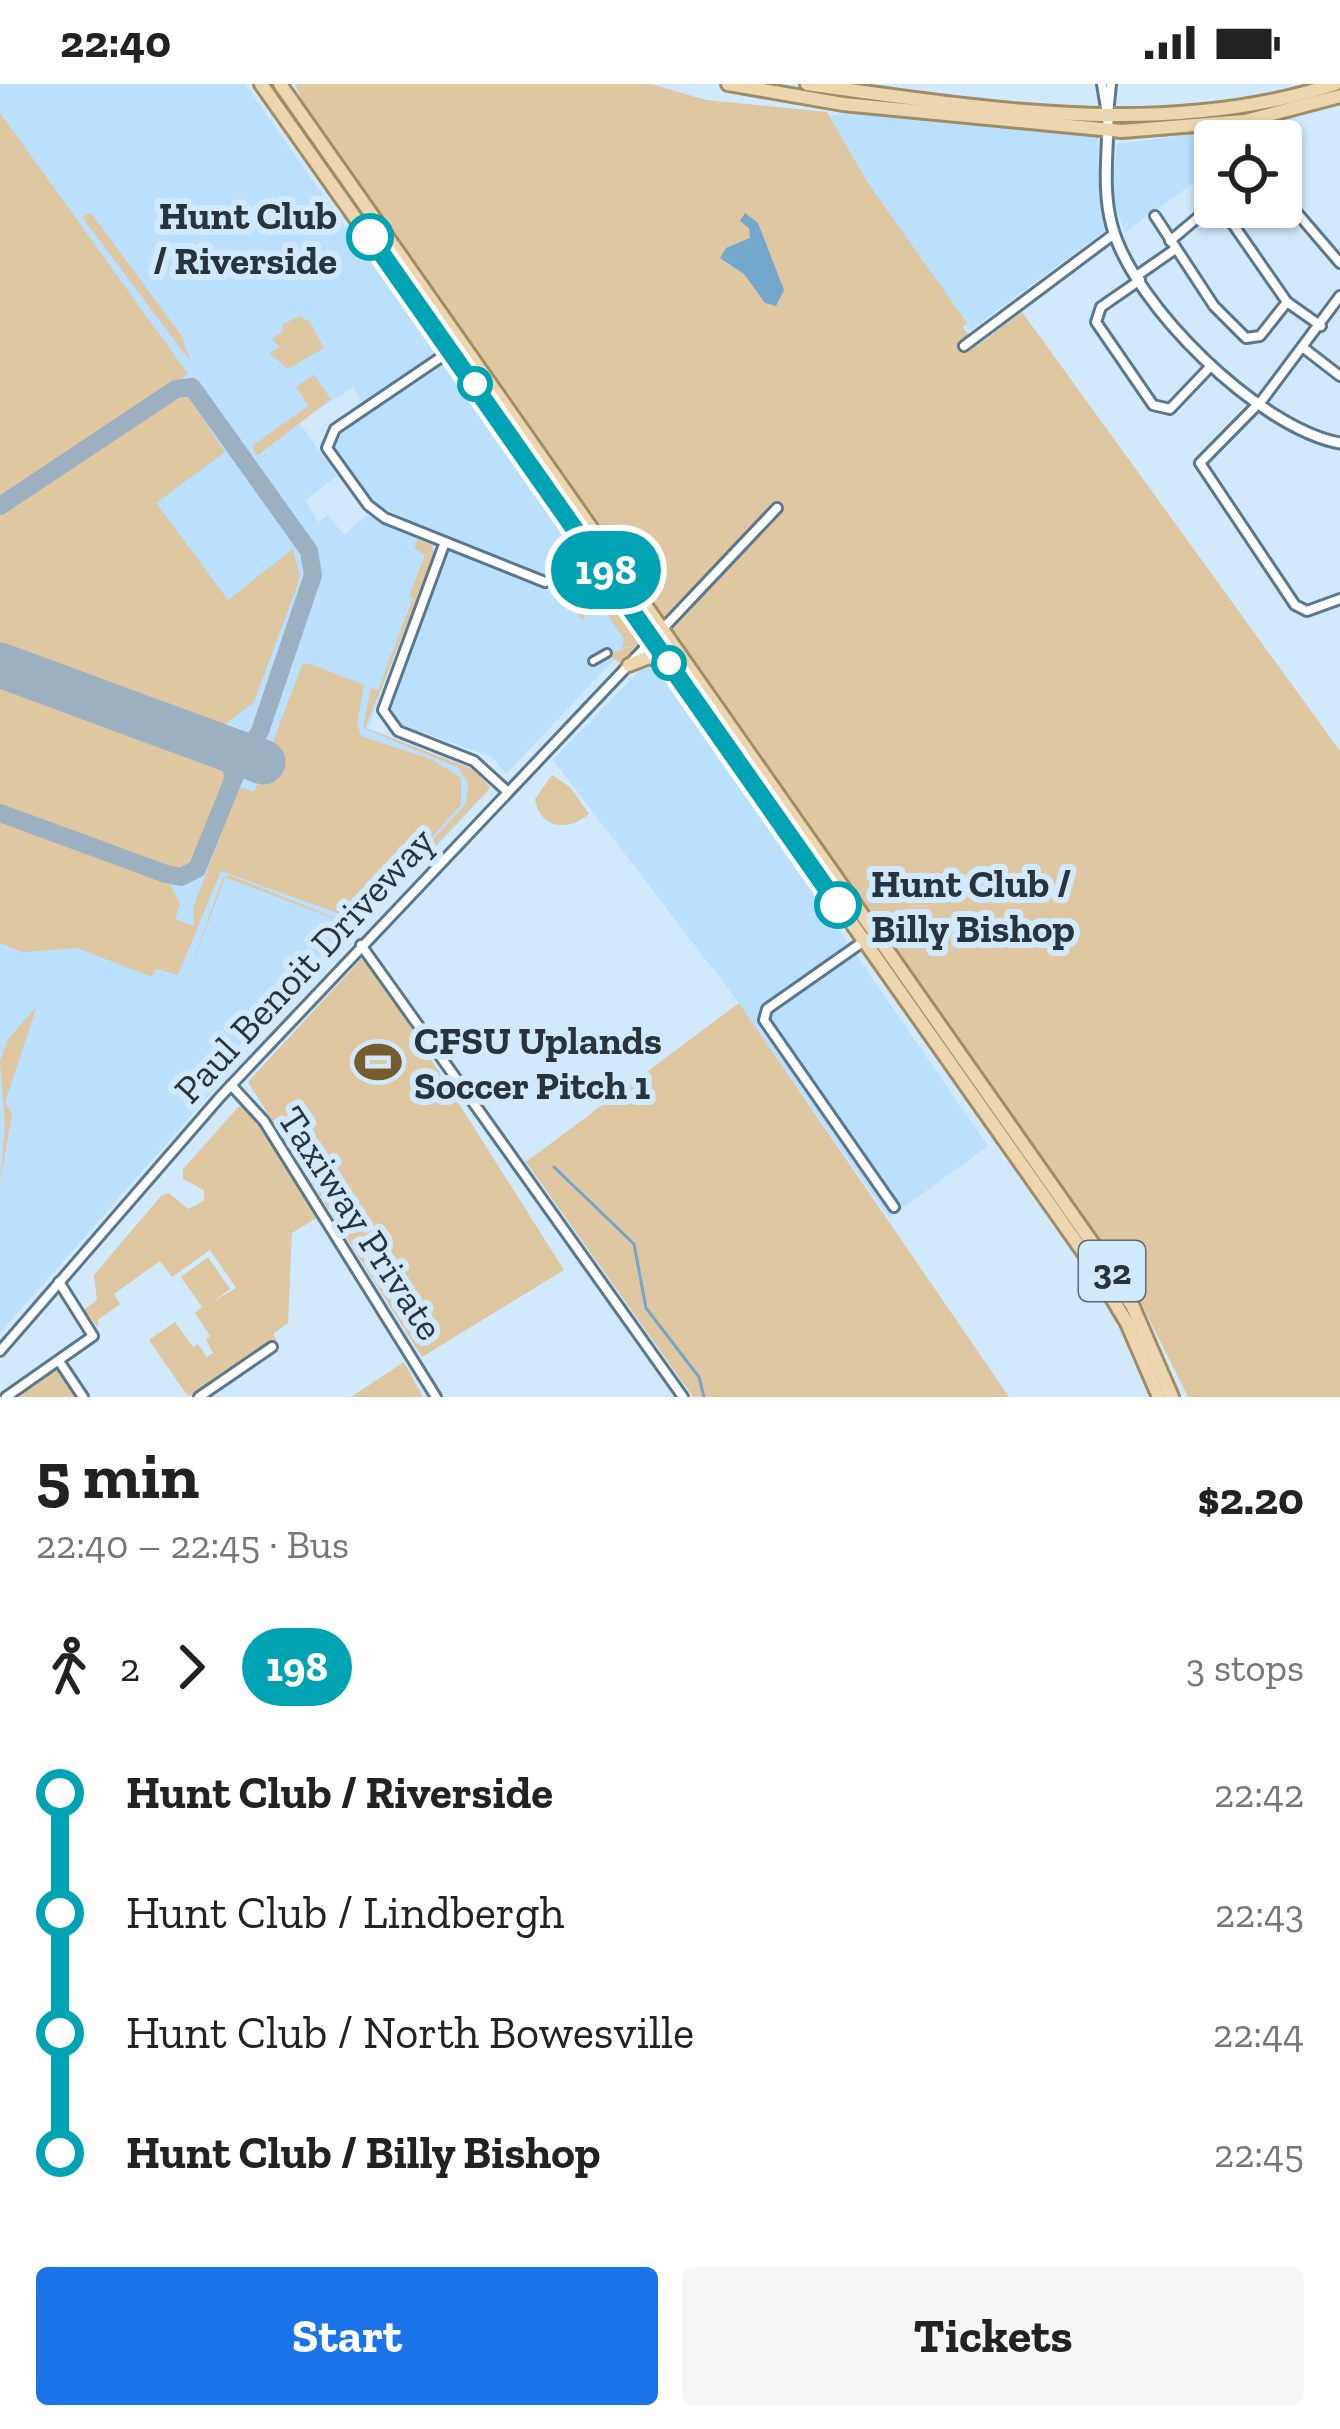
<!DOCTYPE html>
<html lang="en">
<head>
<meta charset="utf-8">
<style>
	:root { --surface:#fff; --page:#f6f6f6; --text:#222; --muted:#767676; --accent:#1a73e8 }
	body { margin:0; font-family:"Zilla Slab",serif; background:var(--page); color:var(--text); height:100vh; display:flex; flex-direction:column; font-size:45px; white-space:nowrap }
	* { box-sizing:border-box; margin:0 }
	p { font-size:39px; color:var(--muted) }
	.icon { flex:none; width:66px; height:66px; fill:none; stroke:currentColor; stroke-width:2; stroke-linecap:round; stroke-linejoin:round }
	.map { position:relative; height:1313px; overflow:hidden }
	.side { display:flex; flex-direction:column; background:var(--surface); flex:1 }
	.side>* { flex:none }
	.badge { padding:0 24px; border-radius:39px; font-size:42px; line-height:78px }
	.fabs { position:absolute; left:1194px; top:36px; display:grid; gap:24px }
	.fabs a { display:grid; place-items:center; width:108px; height:108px; border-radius:12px; background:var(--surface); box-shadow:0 3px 9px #0004; font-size:60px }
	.map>.badge { position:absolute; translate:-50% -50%; box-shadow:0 0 0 6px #fff }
	.legs { display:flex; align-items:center; gap:18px; height:132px; padding:0 36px; font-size:39px }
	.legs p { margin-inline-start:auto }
	.summary { display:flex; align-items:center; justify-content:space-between; height:204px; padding:0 36px }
	h1 { font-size:66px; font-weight:700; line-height:90px }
	.primary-button { display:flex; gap:24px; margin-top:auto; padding:24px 36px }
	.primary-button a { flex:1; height:138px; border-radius:12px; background:var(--accent); color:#fff; font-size:48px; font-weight:700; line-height:138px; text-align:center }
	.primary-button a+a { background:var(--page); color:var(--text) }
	ul { padding:0 36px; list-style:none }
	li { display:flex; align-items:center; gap:42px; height:120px; font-size:45px }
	li i { display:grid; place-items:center; width:18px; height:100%; margin:0 15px; background:currentColor }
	li i::after { content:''; width:30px; height:30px; margin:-15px; border:9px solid; border-radius:50%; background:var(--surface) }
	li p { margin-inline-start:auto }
	li:first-child i { background:linear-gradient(#0000 50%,currentColor 0) }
	li:last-child i { background:linear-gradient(currentColor 50%,#0000 0) }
	.status { display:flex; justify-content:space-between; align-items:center; height:84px; padding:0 60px; background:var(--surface); direction:ltr }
	.status svg { height:33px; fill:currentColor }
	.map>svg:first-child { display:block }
	.built { fill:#bae0fd }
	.green { fill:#dec7a1 }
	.water { fill:#74a7cc }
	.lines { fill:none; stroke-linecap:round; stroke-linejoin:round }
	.stream { stroke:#74a7cc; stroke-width:3 }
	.taxiway { stroke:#9bb0c0; stroke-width:18 }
	.runway { stroke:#9bb0c0; stroke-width:45 }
	.pedestrian-casing { stroke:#5b778c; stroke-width:12 }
	.minor-casing { stroke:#5b778c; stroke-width:14 }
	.tertiary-casing { stroke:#5b778c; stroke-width:15 }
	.primary-casing { stroke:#a08c65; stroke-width:18 }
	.pedestrian { stroke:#fff; stroke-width:6 }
	.minor { stroke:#fff; stroke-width:8 }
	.tertiary { stroke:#fff; stroke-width:9 }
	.primary { stroke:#edd6af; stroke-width:12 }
	.line-1-casing { stroke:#fff; stroke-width:27 }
	.line-1 { stroke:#00a3b4; stroke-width:18 }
	.stop-1-dot { fill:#fff; stroke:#00a3b4; stroke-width:6 }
	.labels { text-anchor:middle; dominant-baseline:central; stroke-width:12; stroke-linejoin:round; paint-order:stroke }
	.shield { fill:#d0e9fd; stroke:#5a6a77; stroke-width:3 }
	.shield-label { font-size:36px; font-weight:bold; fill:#28343d }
	.stop-label { font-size:39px; font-weight:bold; fill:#28343d; stroke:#d0e9fd; text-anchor:end }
	.street-label { font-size:39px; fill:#28343d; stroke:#d0e9fd }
	.poi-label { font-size:39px; font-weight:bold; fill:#28343d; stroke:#d0e9fd; text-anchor:start }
</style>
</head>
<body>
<div class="status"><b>22:40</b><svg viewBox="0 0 49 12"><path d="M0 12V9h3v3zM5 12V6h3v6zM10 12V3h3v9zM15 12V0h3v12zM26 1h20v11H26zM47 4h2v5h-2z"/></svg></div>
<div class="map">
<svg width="1340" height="1313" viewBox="0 0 1340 1313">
	<rect width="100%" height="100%" fill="#d0e9fd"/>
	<g class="built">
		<path d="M 0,0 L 245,0 L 355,157 L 366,160 L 636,553 L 506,690 L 492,673 L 399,640 L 391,623 L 452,457 L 376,420 L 330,357 L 368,328 L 353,303 L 299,338 L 337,392 L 305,416 L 318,438 L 328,431 L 344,451 L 367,431 L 435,460 L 368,644 L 475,686 L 491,704 L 282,928 L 0,1249 Z"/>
		<path d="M 852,29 L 1098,53 L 1099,108 L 1106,146 L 969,247 L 812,34 Z"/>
		<path d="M 1275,41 L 1296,72 L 1281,82 L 1281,57 L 1229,57 L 1224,49 Z"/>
		<path d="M 1193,50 L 1199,95 L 1125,148 L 1112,111 L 1117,60 Z"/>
		<path d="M 646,580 L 657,582 L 988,1062 L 889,1134 L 739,919 L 553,676 Z"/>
	</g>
	<g class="green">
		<path d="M 295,0 L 651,0 L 706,16 L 827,28 L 868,99 L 967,239 L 963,243 L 977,262 L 1022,228 L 1340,667 L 1340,1313 L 1188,1313 L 1133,1203 L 305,23 Z"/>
		<path d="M 0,29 L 188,290 L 0,416 Z"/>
		<path d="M 91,129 L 181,251 L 191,278 L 82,133 Z"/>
		<path d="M 299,232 L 309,237 L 324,264 L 288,285 L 269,269 L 279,263 L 272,255 L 284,246 L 282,241 Z"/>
		<path d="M 314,291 L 331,315 L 257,372 L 252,362 L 308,322 L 296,303 Z"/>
		<path d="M 178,311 L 188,312 L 225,368 L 156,419 L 228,516 L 293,465 L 300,494 L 254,618 L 215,648 L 0,567 L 0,428 Z"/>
		<path d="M 417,456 L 431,460 L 435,471 L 365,644 L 475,686 L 490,704 L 358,844 L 225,793 L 186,898 L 223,793 L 229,791 L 336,834 L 358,836 L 466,720 L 468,699 L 459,684 L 363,644 L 371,604 L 378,606 L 413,514 L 409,512 L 425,471 L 414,464 Z"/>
		<path d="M 584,494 L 595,504 L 606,503 L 638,552 L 640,561 L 623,581 L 608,570 L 636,561 L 622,564 L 624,555 L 603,524 L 589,532 L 585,529 L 583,536 L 579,533 L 585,517 L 575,503 Z"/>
		<path d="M 308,579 L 364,601 L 357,639 L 361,652 L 431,675 L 461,694 L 461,721 L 374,817 L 360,829 L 343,831 L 221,787 L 178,891 L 156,885 L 152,893 L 77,864 L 23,868 L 0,859 L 0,738 L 171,801 L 180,820 L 175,835 L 194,842 L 193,824 L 239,703 L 254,708 L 302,581 Z"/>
		<path d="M 0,594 L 216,674 L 225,694 L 196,778 L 175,787 L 0,722 Z"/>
		<path d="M 552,691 L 570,703 L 589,730 C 569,747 540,746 535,715 Z"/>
		<path d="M 365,871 L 564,1186 L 422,1273 L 248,998 Z"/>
		<path d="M 739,919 L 1009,1313 L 693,1313 L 526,1078 Z"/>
		<path d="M 37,922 L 5,1018 L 12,1030 L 0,1099 L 5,1043 L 0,977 L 8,955 Z"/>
		<path d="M 241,1020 L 271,1057 L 318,1133 L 292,1149 L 288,1239 L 273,1250 L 276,1256 L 194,1312 L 187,1311 L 149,1256 L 175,1238 L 193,1263 L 198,1260 L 207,1273 L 213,1269 L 206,1256 L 210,1252 L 195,1229 L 202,1223 L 181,1193 L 208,1173 L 230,1205 L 211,1219 L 236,1204 L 210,1166 L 172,1193 L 160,1177 L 114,1210 L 120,1220 L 98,1236 L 98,1243 L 84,1226 L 97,1216 L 94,1191 L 161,1112 L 169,1109 L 188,1125 L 204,1117 L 204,1106 L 183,1095 L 183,1085 Z"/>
		<path d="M 404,1278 L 423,1313 L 351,1313 Z"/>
		<path d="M 58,1285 L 78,1313 L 15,1313 L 54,1286 Z"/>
	</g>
	<path class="water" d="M 745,129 L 758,139 L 784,206 L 776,222 L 765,219 L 744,190 L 720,174 L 726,164 L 750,154 L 749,144 L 740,137 Z"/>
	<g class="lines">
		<path class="stream" d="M 554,1083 L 634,1160 L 646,1224 L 699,1293 L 704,1313"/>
		<g class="taxiway">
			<path d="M 0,422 L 176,305 L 192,303 L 309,467 L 313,491 L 260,647 L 238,684 L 197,785 L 181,793 L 166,790 L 0,729"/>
			<path d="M 152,639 C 182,650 230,656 233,693"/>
		</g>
		<path class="runway" d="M 0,581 L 263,678"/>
		<defs>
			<path id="pedestrian" d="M 593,577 L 607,569"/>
			<g id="minor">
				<path d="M 1102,0 L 1107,30"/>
				<path d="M 1108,30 L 1111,0"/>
				<path d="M 1281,110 L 1340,179"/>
				<path d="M 1221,123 L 1287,218 L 1321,242"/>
				<path d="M 1155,132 L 1214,222 L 1246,254 L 1260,252 L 1287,218"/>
				<path d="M 1170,157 L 1215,119"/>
				<path d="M 1138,191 L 1174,166"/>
				<path d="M 1140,196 L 1101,223 L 1096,238 L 1153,321 L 1170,325 L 1210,283"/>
				<path d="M 1340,212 L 1263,315 L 1200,379 L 1295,521 L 1307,527 L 1340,515"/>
				<path d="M 462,259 L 335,345 L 327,364 L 368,421 L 385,434 L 545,498"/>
				<path d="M 964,262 L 1114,150"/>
				<path d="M 1305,265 L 1340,292"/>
				<path d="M 445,458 L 383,626 L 398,647 L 474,677 L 508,708"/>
				<path d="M 864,857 L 767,925 L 764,936 L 894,1123"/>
				<path d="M 361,861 L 683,1313"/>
				<path d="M 231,1001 L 264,1037 L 436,1313"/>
				<path d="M 0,1267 L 220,1013 L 777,424"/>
				<path d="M 59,1277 L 83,1313"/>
				<path d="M 6,1313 L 93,1252 L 59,1198"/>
				<path d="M 199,1313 L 272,1263"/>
			</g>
			<path id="tertiary" d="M 1108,32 C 1108,69 1102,106 1112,142 C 1133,221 1260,345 1340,359"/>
			<g id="primary">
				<path d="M 261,0 L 1091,1179 L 1127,1239 L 1159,1313"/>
				<path d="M 280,0 L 1100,1170 L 1133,1223 L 1172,1313"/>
				<path d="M 728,0 L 843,20 L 1122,47 L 1245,37 L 1340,12"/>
				<path d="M 807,0 C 980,24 1165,56 1335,0"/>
				<path d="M 629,581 L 649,573 L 667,579"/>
			</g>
		</defs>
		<use href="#pedestrian" class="pedestrian-casing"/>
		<use href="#minor" class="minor-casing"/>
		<use href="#tertiary" class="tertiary-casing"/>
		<use href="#primary" class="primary-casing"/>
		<use href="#pedestrian" class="pedestrian"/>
		<use href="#minor" class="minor"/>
		<use href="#tertiary" class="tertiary"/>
		<use href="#primary" class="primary"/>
	</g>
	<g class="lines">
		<defs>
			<path id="line-1" d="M 370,153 L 838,821"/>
		</defs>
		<use href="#line-1" class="line-1-casing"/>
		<use href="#line-1" class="line-1"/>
	</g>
	<defs>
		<symbol id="stadium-bare" viewBox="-9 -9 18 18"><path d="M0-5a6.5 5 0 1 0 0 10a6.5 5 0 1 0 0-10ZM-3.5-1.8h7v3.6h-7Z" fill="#775c2e" stroke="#d0e9fd" stroke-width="2.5" paint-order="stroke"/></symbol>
	</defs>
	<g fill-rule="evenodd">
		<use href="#stadium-bare" x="345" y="945" width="66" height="66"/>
	</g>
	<g class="stop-1-dot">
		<circle cx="370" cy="153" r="21"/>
		<circle cx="475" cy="300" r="15"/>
		<circle cx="669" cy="579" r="15"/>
		<circle cx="838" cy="821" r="21"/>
	</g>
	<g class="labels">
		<rect class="shield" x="1079" y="1157" width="66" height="60" rx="9"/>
		<g class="shield-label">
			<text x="1112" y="1187">32</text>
		</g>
		<g class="stop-label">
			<text x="337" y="131">Hunt Club<tspan x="337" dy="45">/ Riverside</tspan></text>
			<text x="871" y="799" text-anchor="start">Hunt Club /<tspan x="871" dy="45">Billy Bishop</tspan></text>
		</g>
		<g class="street-label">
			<text transform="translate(304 881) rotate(-47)">Paul Benoit Driveway</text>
			<text transform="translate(361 1139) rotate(57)">Taxiway Private</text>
		</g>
		<g class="poi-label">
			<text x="414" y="956">CFSU Uplands<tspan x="414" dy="45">Soccer Pitch 1</tspan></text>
		</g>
	</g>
</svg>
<div class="fabs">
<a><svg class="icon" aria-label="locate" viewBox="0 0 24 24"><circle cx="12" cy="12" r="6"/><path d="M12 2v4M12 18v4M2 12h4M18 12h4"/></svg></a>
</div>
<b class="badge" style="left:606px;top:486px;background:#00a3b4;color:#fff">198</b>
</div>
<section class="side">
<div class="summary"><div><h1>5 min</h1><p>22:40 – 22:45 · Bus</p></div><b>$2.20</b></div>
<div class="legs"><svg class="icon" aria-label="walk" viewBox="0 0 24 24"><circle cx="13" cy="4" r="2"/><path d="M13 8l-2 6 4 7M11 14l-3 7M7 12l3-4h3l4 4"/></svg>2<svg class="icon" aria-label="forward" viewBox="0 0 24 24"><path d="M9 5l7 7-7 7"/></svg><b class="badge" style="background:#00a3b4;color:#fff">198</b><p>3 stops</p></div>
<ul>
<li><i style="color:#00a3b4"></i><b>Hunt Club / Riverside</b><p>22:42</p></li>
<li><i style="color:#00a3b4"></i><span>Hunt Club / Lindbergh</span><p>22:43</p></li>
<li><i style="color:#00a3b4"></i><span>Hunt Club / North Bowesville</span><p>22:44</p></li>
<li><i style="color:#00a3b4"></i><b>Hunt Club / Billy Bishop</b><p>22:45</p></li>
</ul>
<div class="primary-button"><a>Start</a><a>Tickets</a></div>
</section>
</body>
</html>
